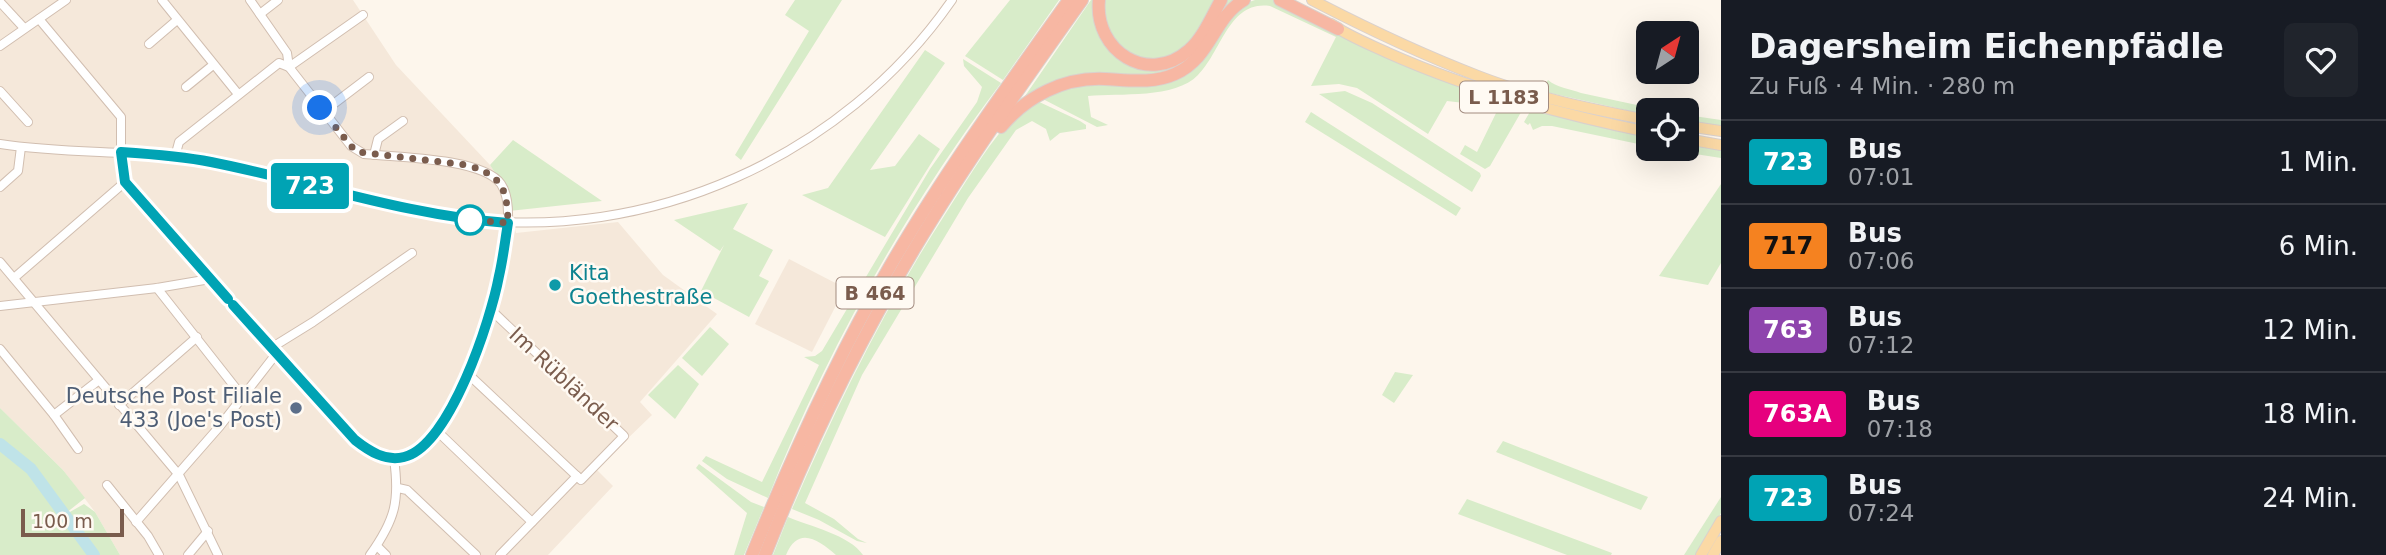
<!DOCTYPE html>
<html lang="de">
<head>
<meta charset="utf-8">
<style>
	:root { --surface:#171b24; --page:#20242c; --text:#f1f3f6; --muted:#9ea1a6; --line:#363941 }
	body { margin:0; font-family:"DejaVu Sans",sans-serif; background:var(--page); color:var(--text); height:100vh; display:flex; flex-direction:column; font-size:26px; white-space:nowrap }
	* { box-sizing:border-box; margin:0 }
	p { font-size:23px; color:var(--muted) }
	.icon { flex:none; width:38px; height:38px; fill:none; stroke:currentColor; stroke-width:2; stroke-linecap:round; stroke-linejoin:round }
	.map { position:relative; flex:1; overflow:hidden }
	.drawer { display:flex; flex-direction:column; background:var(--surface); width:665px }
	.drawer>* { flex:none }
	.badge { padding:0 14px; border-radius:5px; font-size:24px; line-height:46px }
	.needle { width:46px; rotate:36deg }
	.buttons { position:absolute; left:1636px; top:21px; display:grid; gap:14px }
	.buttons a { display:grid; place-items:center; width:63px; height:63px; border-radius:10px; background:var(--surface); box-shadow:0 7px 28px #0002; font-size:35px }
	.scale { position:absolute; left:21px; bottom:18px; width:103px; box-sizing:border-box; padding-left:7px; border:4px solid #7a5c4d; border-top:0; font-size:19px; line-height:24px; white-space:nowrap; color:#7a5c4d; -webkit-text-stroke:5px #fffaf3; paint-order:stroke }
	.you { position:absolute; width:35px; height:35px; margin:-18px; border:5px solid #fff; border-radius:50%; background:#1a73e8; box-shadow:0 0 0 10px #1a73e833 }
	.map>.badge { position:absolute; translate:-50% -50%; box-shadow:0 0 0 4px #fff }
	.round { display:grid; place-items:center; flex:none; width:74px; height:74px; border-radius:10px; background:var(--page) }
	.summary { display:flex; align-items:center; justify-content:space-between; height:119px; padding:0 28px }
	h1 { font-size:33px; font-weight:700; line-height:52px }
	ul { padding:0; list-style:none }
	li { display:flex; align-items:center; gap:21px; height:84px; padding:0 28px; border-top:2px solid var(--line) }
	li div { flex:1 }
	li b { display:block; font-size:26px }
	li em { font-style:normal }
	li .badge { min-width:77px; font-weight:700; text-align:center }
	main { display:flex; flex:1; min-height:0 }
	.map>svg:first-child { display:block }
	.residential { fill:#f5e8da }
	.green { fill:#d8ecc9 }
	.lines { fill:none; stroke-linecap:round; stroke-linejoin:round }
	.river { stroke:#bfe3e8; stroke-width:12 }
	.minor-casing { stroke:#d1beb0; stroke-width:10 }
	.major-casing { stroke:#dad1cd; stroke-width:12 }
	.highway-casing { stroke:#dad1cd; stroke-width:14 }
	.minor { stroke:#fff; stroke-width:8 }
	.major { stroke:#fbd9a5; stroke-width:10 }
	.highway { stroke:#f7b7a3; stroke-width:12 }
	.line-casing { stroke:#fff; stroke-width:16 }
	.line { stroke:#00a3b4; stroke-width:10 }
	.walk { stroke:#7a5c4d; stroke-width:7; stroke-dasharray:0 12.6 }
	.stop-dot { fill:#fff; stroke:#00a3b4; stroke-width:3.5 }
	.culture-dot { fill:#0f9aa8; stroke:#fffaf3; stroke-width:2.5 }
	.service-dot { fill:#5c6f8a; stroke:#fffaf3; stroke-width:2.5 }
	.labels { text-anchor:middle; dominant-baseline:central; stroke-width:5; stroke-linejoin:round; paint-order:stroke }
	.shield { fill:#fffaf3; stroke:#a28b7f; stroke-width:2 }
	.shield-label { font-size:19px; font-weight:bold; fill:#7a5c4d }
	.culture-label { font-size:21px; fill:#0d838f; stroke:#fffaf3; text-anchor:start }
	.street-label { font-size:21px; fill:#7a5c4d; stroke:#fffaf3 }
	.service-label { font-size:21px; fill:#4e5e75; stroke:#fffaf3; text-anchor:end }
</style>
</head>
<body>
<main>
<div class="map">
<svg width="1721" height="555" viewBox="0 0 1721 555">
	<rect width="100%" height="100%" fill="#fdf6ec"/>
	<g class="residential">
		<path d="M 0,0 L 353,0 L 396,65 L 490,165 L 504,187 L 516,233 L 618,222 L 663,275 L 717,314 L 640,402 L 652,415 L 596,469 L 613,486 L 548,555 L 120,555 L 95,512 L 63,470 L 0,408 Z"/>
		<path d="M 789,259 L 845,288 L 812,352 L 755,324 Z"/>
	</g>
	<g class="green">
		<path d="M 795,0 L 842,0 L 741,160 L 735,155 L 809,31 L 785,15 Z"/>
		<path d="M 1010,0 L 1059,0 L 1003,80 L 965,56 Z"/>
		<path d="M 1091,0 L 1096,0 L 1108,48 L 1170,66 L 1226,0 L 1237,0 L 1191,58 L 1167,72 L 1047,85 L 1023,99 Z"/>
		<path d="M 1102,0 L 1218,0 L 1191,44 L 1161,60 L 1139,59 L 1111,40 Z"/>
		<path d="M 1255,0 L 1273,0 L 1288,6 L 1473,91 L 1524,107 L 1490,166 L 1485,169 L 1460,154 L 1465,145 L 1477,152 L 1498,109 L 1490,106 L 1447,101 L 1428,134 L 1357,88 L 1339,84 L 1311,86 L 1336,37 L 1270,6 C 1229,0 1222,51 1198,75 C 1175,99 1120,93 1088,96 L 1091,117 L 1108,125 L 1097,127 L 1039,97 L 1079,84 L 1165,81 L 1249,2 Z"/>
		<path d="M 925,50 L 945,63 L 870,170 L 895,166 L 919,134 L 940,149 L 885,237 L 802,195 L 828,188 Z"/>
		<path d="M 963,59 L 1001,83 C 907,207 825,353 768,498 L 727,479 L 702,461 L 706,456 L 762,482 L 819,365 L 804,357 L 815,356 L 822,351 L 930,169 L 977,102 L 982,87 L 964,66 Z"/>
		<path d="M 1548,80 C 1556,87 1570,89 1581,93 L 1660,110 L 1648,110 L 1648,115 L 1541,91 Z"/>
		<path d="M 1345,91 L 1372,103 L 1480,173 L 1481,176 L 1472,192 L 1319,94 Z"/>
		<path d="M 1035,100 L 1080,121 L 1086,125 L 1086,129 L 1060,133 L 1050,141 L 1046,129 L 1032,121 L 1016,130 L 968,198 L 862,375 L 805,503 L 834,519 L 858,539 L 867,543 L 857,541 L 819,520 L 792,509 C 836,407 884,309 944,216 C 964,185 983,152 1007,124 C 1015,115 1026,107 1035,100 Z"/>
		<path d="M 1531,110 L 1648,135 L 1648,146 L 1552,126 L 1542,126 L 1533,130 L 1530,123 L 1528,125 L 1524,122 Z"/>
		<path d="M 1311,112 L 1461,208 L 1456,216 L 1305,122 Z"/>
		<path d="M 1687,115 L 1721,120 L 1721,128 L 1687,122 Z"/>
		<path d="M 513,140 L 602,201 L 509,211 L 504,187 L 490,165 Z"/>
		<path d="M 1687,143 L 1721,149 L 1721,158 L 1663,149 L 1687,149 Z"/>
		<path d="M 1721,184 L 1721,263 L 1708,285 L 1659,276 Z"/>
		<path d="M 748,203 L 733,229 L 773,250 L 759,276 L 769,281 L 749,317 L 701,291 L 724,245 L 720,251 L 674,220 Z"/>
		<path d="M 710,327 L 729,344 L 702,376 L 682,358 Z"/>
		<path d="M 678,365 L 699,384 L 675,419 L 648,395 Z"/>
		<path d="M 1395,372 L 1413,375 L 1394,403 L 1382,395 Z"/>
		<path d="M 0,408 L 63,470 L 85,498 L 61,517 L 84,504 L 95,512 L 120,555 L 0,555 Z"/>
		<path d="M 1503,441 L 1648,497 L 1641,510 L 1496,452 Z"/>
		<path d="M 699,464 L 751,502 L 764,507 L 744,555 L 734,555 L 747,513 L 696,468 Z"/>
		<path d="M 1721,497 L 1721,513 L 1697,555 L 1684,555 Z"/>
		<path d="M 1467,499 L 1612,553 L 1611,555 L 1567,555 L 1458,514 Z"/>
		<path d="M 788,517 C 809,526 850,535 863,555 L 836,555 C 819,540 798,525 786,555 L 773,555 Z"/>
	</g>
	<g class="lines">
		<path class="river" d="M 0,444 L 31,469 L 94,555"/>
		<defs>
			<g id="minor">
				<path d="M 162,0 L 238,94"/>
				<path d="M 0,2 L 24,28"/>
				<path d="M 260,14 L 278,0"/>
				<path d="M 39,19 L 121,117 L 121,152 L 125,182 C 183,248 241,315 300,381 C 321,404 350,445 381,455 C 399,462 415,455 428,442 C 463,408 530,226 501,184 C 483,158 396,157 364,154 L 351,146 L 289,67 L 287,53 L 250,0"/>
				<path d="M 149,44 L 177,20"/>
				<path d="M 0,46 L 66,0"/>
				<path d="M 186,87 L 213,65"/>
				<path d="M 0,91 L 28,122"/>
				<path d="M 323,112 L 369,77"/>
				<path d="M 0,144 C 70,155 141,149 211,162 C 294,178 375,207 459,218 C 649,244 843,157 952,0"/>
				<path d="M 374,155 L 378,139 L 403,121"/>
				<path d="M 175,157 L 179,142 L 279,63 L 289,67 L 363,15"/>
				<path d="M 0,187 L 18,171 L 21,147"/>
				<path d="M 0,262 L 179,475 L 218,555"/>
				<path d="M 14,278 L 125,182"/>
				<path d="M 157,288 L 242,396"/>
				<path d="M 0,306 L 157,288 L 210,279"/>
				<path d="M 271,348 L 313,322 L 412,253"/>
				<path d="M 0,349 L 54,415 L 78,449"/>
				<path d="M 467,373 L 581,480 L 624,436 L 490,309"/>
				<path d="M 119,405 L 197,337"/>
				<path d="M 54,415 L 99,380"/>
				<path d="M 437,431 L 532,522"/>
				<path d="M 107,485 L 148,536 L 159,555"/>
				<path d="M 398,488 L 407,490 L 476,555"/>
				<path d="M 136,522 L 220,426 L 276,354"/>
				<path d="M 377,546 L 386,555"/>
				<path d="M 188,555 L 208,531"/>
				<path d="M 370,555 C 395,520 400,501 394,459"/>
				<path d="M 500,555 L 577,476"/>
			</g>
			<g id="major">
				<path d="M 1312,0 C 1366,28 1421,54 1478,76 C 1532,97 1591,109 1648,120"/>
				<path d="M 1331,24 C 1348,36 1369,44 1388,53 C 1471,90 1559,114 1648,132"/>
				<path d="M 1687,126 L 1721,131"/>
				<path d="M 1687,139 L 1721,145"/>
				<path d="M 1701,555 L 1721,521"/>
				<path d="M 1713,555 L 1721,541"/>
			</g>
			<g id="highway">
				<path d="M 1099,0 C 1094,51 1148,86 1189,50 C 1203,38 1212,16 1221,0"/>
				<path d="M 1280,0 L 1338,29"/>
				<path d="M 1001,127 C 1027,96 1064,77 1105,79 C 1128,80 1153,84 1175,74 C 1212,57 1213,18 1244,0"/>
				<path d="M 752,555 C 792,456 835,360 889,268 C 943,175 1006,88 1069,0"/>
				<path d="M 765,555 C 807,448 857,344 916,246 C 967,161 1025,80 1082,0"/>
			</g>
		</defs>
		<use href="#minor" class="minor-casing"/>
		<use href="#major" class="major-casing"/>
		<use href="#highway" class="highway-casing"/>
		<use href="#minor" class="minor"/>
		<use href="#major" class="major"/>
		<use href="#highway" class="highway"/>
	</g>
	<g class="lines">
		<defs>
			<path id="line" d="M 228,299 L 125,182 L 121,152 C 151,154 181,156 211,162 C 312,182 403,215 508,223 C 505,241 503,259 499,276 C 491,319 450,446 404,457 C 386,462 369,451 355,440 L 233,305"/>
		</defs>
		<use href="#line" class="line-casing"/>
		<use href="#line" class="line"/>
		<path class="walk" d="M 320,108 L 351,146 L 358,152 L 467,165 C 502,176 507,187 508,223 L 470,220"/>
	</g>
	<circle class="stop-dot" cx="470" cy="220" r="14"/>
	<circle class="culture-dot" cx="555" cy="285" r="7"/>
	<circle class="service-dot" cx="296" cy="408" r="7"/>
	<g class="labels">
		<g class="shield">
			<rect x="1460" y="81.5" width="88" height="31" rx="5"/>
			<rect x="836.5" y="277.5" width="77" height="31" rx="5"/>
		</g>
		<g class="shield-label">
			<text x="1504" y="97">L 1183</text>
			<text x="875" y="293">B 464</text>
		</g>
		<g class="culture-label">
			<text x="569" y="273">Kita<tspan x="569" dy="24">Goethestraße</tspan></text>
		</g>
		<g class="street-label">
			<text transform="translate(564 379) rotate(43)">Im Rübländer</text>
		</g>
		<g class="service-label">
			<text x="282" y="396">Deutsche Post Filiale<tspan x="282" dy="24">433 (Joe's Post)</tspan></text>
		</g>
	</g>
</svg>
<div class="buttons">
<a><svg class="needle" viewBox="-14 -14 28 28"><path d="M0-13l5 13h-10z" fill="#e53935"/><path d="M0 13l5-13h-10z" fill="#9ea1a6"/></svg></a>
<a><svg class="icon" aria-label="locate" viewBox="0 0 24 24"><circle cx="12" cy="12" r="6"/><path d="M12 2v4M12 18v4M2 12h4M18 12h4"/></svg></a>
</div>
<div class="scale">100 m</div>
<div class="you" style="left:320px;top:108px"></div>
<b class="badge" style="left:310px;top:186px;background:#00a3b4;color:#fff">723</b>
</div>
<section class="drawer">
<div class="summary"><div><h1>Dagersheim Eichenpfädle</h1><p>Zu Fuß · 4 Min. · 280 m</p></div><a class="round"><svg class="icon" aria-label="heart" viewBox="0 0 24 24"><path d="M12 20l-8-8c-3-5 5-10 8-4 3-6 11-1 8 4z"/></svg></a></div>
<ul>
<li><span class="badge" style="background:#00a3b4;color:#fff">723</span><div><b>Bus</b><p>07:01</p></div><em>1 Min.</em></li>
<li><span class="badge" style="background:#f58220;color:#111">717</span><div><b>Bus</b><p>07:06</p></div><em>6 Min.</em></li>
<li><span class="badge" style="background:#8e44ad;color:#fff">763</span><div><b>Bus</b><p>07:12</p></div><em>12 Min.</em></li>
<li><span class="badge" style="background:#e6007e;color:#fff">763A</span><div><b>Bus</b><p>07:18</p></div><em>18 Min.</em></li>
<li><span class="badge" style="background:#00a3b4;color:#fff">723</span><div><b>Bus</b><p>07:24</p></div><em>24 Min.</em></li>
</ul>
</section>
</main>
</body>
</html>
